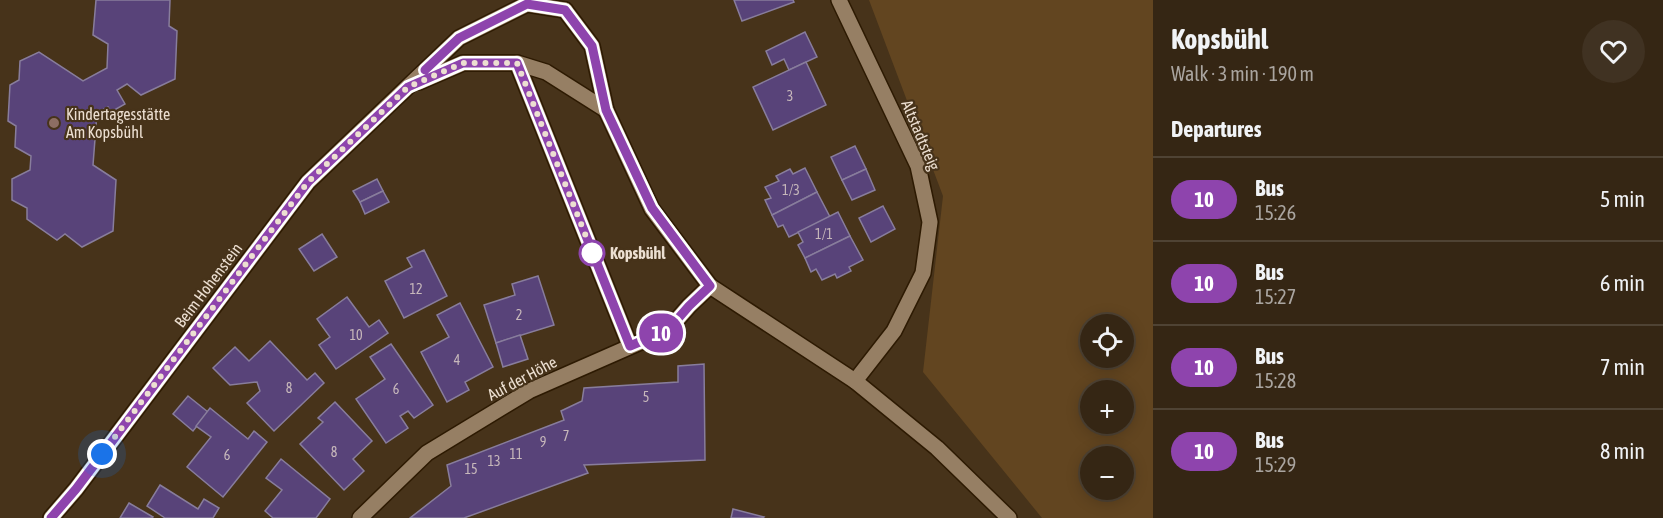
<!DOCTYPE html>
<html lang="en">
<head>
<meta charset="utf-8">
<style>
	:root { --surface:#352614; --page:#403222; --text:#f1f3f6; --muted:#aaa5a0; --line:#4f4334 }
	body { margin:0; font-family:"Asap Condensed",sans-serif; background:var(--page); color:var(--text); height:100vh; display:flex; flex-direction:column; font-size:22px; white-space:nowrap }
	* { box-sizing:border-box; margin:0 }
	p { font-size:20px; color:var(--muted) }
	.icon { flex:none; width:33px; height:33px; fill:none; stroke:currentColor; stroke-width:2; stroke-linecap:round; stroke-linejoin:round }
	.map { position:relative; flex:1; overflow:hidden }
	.details { display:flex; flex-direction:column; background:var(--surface); width:510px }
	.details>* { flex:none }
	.badge { padding:0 12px; border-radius:20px; font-size:21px; line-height:39px }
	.buttons { position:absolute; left:1080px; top:314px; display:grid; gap:12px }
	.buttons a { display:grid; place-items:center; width:54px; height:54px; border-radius:50%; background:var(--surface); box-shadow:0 3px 15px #0003,0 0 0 2px var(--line); font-size:30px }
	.you { position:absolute; width:30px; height:30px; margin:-15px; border:4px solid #fff; border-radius:50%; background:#1a73e8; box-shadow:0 0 0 9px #1a73e833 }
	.map>.badge { position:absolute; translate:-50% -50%; box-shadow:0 0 0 3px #fff }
	h2 { padding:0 18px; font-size:22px; line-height:54px }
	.round { display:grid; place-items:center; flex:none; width:63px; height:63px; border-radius:32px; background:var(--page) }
	.head { display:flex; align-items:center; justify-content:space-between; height:102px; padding:0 18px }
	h1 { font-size:28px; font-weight:700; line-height:45px }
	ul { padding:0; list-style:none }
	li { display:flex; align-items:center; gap:18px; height:84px; padding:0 18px; border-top:2px solid var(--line) }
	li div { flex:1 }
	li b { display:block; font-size:22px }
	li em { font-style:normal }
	li .badge { min-width:66px; font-weight:700; text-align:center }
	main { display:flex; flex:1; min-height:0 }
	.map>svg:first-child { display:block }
	.green { fill:#624520; fill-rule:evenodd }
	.building { fill:#584379; stroke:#887d9c; stroke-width:1.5 }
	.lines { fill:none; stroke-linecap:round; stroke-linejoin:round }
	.street-casing { stroke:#2d1a02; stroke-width:18 }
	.street { stroke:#967f64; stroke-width:15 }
	.line-casing { stroke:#fff; stroke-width:14 }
	.line { stroke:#8e44ad; stroke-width:9 }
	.walk { stroke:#ecdfd1; stroke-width:6; stroke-dasharray:0 10.8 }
	.education-dot { fill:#8d6e63; stroke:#47331a; stroke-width:2 }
	.stop-dot { fill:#fff; stroke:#8e44ad; stroke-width:3 }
	.labels { text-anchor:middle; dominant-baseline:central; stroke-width:4.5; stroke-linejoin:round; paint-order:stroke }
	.number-label { font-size:14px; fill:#c7b8bb }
	.poi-label { font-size:16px; fill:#ecdfd1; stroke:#47331a; text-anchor:start }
	.street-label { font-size:16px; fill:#ecdfd1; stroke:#47331a }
	.stop-label { font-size:16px; font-weight:bold; fill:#ecdfd1; stroke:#47331a; text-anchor:start }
</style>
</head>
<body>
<main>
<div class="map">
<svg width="1153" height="518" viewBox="0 0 1153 518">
	<rect width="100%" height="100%" fill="#47331a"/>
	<path class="green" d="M 869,0 L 1153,0 L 1153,518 L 1042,518 L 923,372 L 943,196 ZM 1090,324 L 1124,324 L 1124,357 L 1090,357 ZM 1090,390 L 1124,390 L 1124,423 L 1090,423 ZM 1090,456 L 1124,456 L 1124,489 L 1090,489 Z"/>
	<g class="building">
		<path d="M 96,0 L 170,0 L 169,26 L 177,31 L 175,79 L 141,95 L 127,84 L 117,90 L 125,104 L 111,112 L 108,107 L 97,113 L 93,165 L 116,180 L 113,231 L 82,247 L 65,234 L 57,240 L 27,219 L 27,208 L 12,200 L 12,179 L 30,170 L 31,156 L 15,147 L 16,126 L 8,121 L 10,85 L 19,80 L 20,61 L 39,52 L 83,81 L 107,68 L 108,44 L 93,35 Z"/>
		<path d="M 734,0 L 793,0 L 794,2 L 742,21 Z"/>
		<path d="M 805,32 L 817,57 L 789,70 L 784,59 L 772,65 L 766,51 Z"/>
		<path d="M 806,62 L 826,105 L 773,130 L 753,87 Z"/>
		<path d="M 855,146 L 866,169 L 842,180 L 831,157 Z"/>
		<path d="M 805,168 L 817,192 L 772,215 L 765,200 L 771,198 L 765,187 L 779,181 L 776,176 L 790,169 L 793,174 Z"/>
		<path d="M 866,169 L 875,190 L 852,200 L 842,180 Z"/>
		<path d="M 377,179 L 383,191 L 360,202 L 353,191 Z"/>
		<path d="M 383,191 L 389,202 L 365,214 L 360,202 Z"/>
		<path d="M 817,192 L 830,217 L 789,237 L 783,225 L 778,227 L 772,215 Z"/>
		<path d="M 883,206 L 895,229 L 871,242 L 859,218 Z"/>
		<path d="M 838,212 L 850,236 L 805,258 L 798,245 L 803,242 L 798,232 Z"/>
		<path d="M 322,234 L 337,257 L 314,271 L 299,249 Z"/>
		<path d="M 850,236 L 863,260 L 849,267 L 851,271 L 837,278 L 835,274 L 822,280 L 816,269 L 811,272 L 805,258 Z"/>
		<path d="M 424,250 L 447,296 L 404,318 L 385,281 L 412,267 L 407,258 Z"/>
		<path d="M 538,276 L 554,325 L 496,343 L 484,305 L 515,295 L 512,284 Z"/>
		<path d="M 347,297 L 369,327 L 379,320 L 388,333 L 336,369 L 319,345 L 330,337 L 317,319 Z"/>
		<path d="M 460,303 L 493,367 L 465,382 L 469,390 L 447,402 L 421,352 L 449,337 L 437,315 Z"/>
		<path d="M 520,335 L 528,359 L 503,367 L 496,343 Z"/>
		<path d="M 270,341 L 307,380 L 315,373 L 324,383 L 274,431 L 247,403 L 260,391 L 257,382 L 230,385 L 213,368 L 235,347 L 249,361 Z"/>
		<path d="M 391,344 L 433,405 L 414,418 L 408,411 L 400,416 L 408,428 L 386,443 L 356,399 L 385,379 L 370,357 Z"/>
		<path d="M 704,364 L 705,460 L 584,465 L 588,473 L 464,518 L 410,518 L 451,486 L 447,465 L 564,420 L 561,411 L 582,401 L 584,388 L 678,382 L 678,366 Z"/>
		<path d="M 188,396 L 208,412 L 193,431 L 173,414 Z"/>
		<path d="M 335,402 L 372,441 L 353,459 L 364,471 L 344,490 L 300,444 L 323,422 L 318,418 Z"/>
		<path d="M 210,408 L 248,439 L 254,431 L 267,442 L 223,497 L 187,467 L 211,437 L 196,426 Z"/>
		<path d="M 281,459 L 330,499 L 316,518 L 273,518 L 265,511 L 282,490 L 266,478 Z"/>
		<path d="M 160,485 L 198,509 L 204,499 L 219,508 L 213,518 L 165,518 L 147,506 Z"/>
		<path d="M 129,503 L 153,517 L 152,518 L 120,518 Z"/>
		<path d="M 733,509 L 764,517 L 763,518 L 731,518 Z"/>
	</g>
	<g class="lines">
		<defs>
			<g id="street">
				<path d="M 839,0 L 918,166 L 930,222 L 923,273 L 894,331 L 855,381"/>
				<path d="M 565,10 L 592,46 L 606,110 L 652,209 L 710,286 L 855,381 L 937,448 L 1009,518"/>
				<path d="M 517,63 L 630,346"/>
				<path d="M 419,82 L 463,63 L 517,63 L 546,72 L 606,110"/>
				<path d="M 51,518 L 76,489 L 308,182 L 459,38 L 527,4 L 565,10"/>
				<path d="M 360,518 L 427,453 L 529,391 L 668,330 L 689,306 L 710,286"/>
			</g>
		</defs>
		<use href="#street" class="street-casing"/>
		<use href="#street" class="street"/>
	</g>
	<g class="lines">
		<defs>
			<path id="line" d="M 51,518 L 76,489 L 308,182 L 408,87 L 463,63 L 517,63 L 630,346 L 668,330 L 689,306 L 710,286 L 652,208 L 606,110 L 592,46 L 565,10 L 527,4 L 459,38 L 425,70"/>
		</defs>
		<use href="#line" class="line-casing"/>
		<use href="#line" class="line"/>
		<path class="walk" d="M 102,454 L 308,182 L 408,87 L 463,63 L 517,63 L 595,259 L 592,253"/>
	</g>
	<circle class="education-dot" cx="54" cy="123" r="6"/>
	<circle class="stop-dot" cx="592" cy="253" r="12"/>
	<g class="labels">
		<g class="number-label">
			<text x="790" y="96">3</text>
			<text x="791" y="190">1/3</text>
			<text x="824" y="234">1/1</text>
			<text x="416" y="289">12</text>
			<text x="519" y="315">2</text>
			<text x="356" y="335">10</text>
			<text x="457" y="360">4</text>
			<text x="289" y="388">8</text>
			<text x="396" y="389">6</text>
			<text x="646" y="397">5</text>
			<text x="566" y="436">7</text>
			<text x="543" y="442">9</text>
			<text x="334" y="452">8</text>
			<text x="516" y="454">11</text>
			<text x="227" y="455">6</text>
			<text x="494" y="461">13</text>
			<text x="471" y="469">15</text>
		</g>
		<g class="poi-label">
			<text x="66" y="114">Kindertagesstätte<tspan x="66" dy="18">Am Kopsbühl</tspan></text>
		</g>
		<g class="street-label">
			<text transform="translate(921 135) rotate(67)">Altstadtsteig</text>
			<text transform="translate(208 285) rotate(-53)">Beim Hohenstein</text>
			<text transform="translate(522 378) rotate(-28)">Auf der Höhe</text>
		</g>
		<g class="stop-label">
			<text x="610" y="253">Kopsbühl</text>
		</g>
	</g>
</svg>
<div class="buttons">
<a><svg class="icon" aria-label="locate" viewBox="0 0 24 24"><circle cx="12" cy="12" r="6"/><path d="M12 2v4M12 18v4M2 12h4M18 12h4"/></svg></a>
<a>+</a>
<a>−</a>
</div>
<div class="you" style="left:102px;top:454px"></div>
<b class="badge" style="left:661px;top:333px;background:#8e44ad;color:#fff">10</b>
</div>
<section class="details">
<div class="head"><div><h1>Kopsbühl</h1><p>Walk · 3 min · 190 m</p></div><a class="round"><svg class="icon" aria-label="heart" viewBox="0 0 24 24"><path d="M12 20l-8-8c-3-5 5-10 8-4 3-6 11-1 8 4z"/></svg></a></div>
<h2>Departures</h2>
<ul>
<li><span class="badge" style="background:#8e44ad;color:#fff">10</span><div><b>Bus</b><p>15:26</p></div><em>5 min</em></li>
<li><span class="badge" style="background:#8e44ad;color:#fff">10</span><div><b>Bus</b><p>15:27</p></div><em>6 min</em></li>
<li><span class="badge" style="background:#8e44ad;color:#fff">10</span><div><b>Bus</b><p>15:28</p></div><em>7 min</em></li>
<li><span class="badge" style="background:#8e44ad;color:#fff">10</span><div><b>Bus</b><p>15:29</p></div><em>8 min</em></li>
</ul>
</section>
</main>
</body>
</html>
